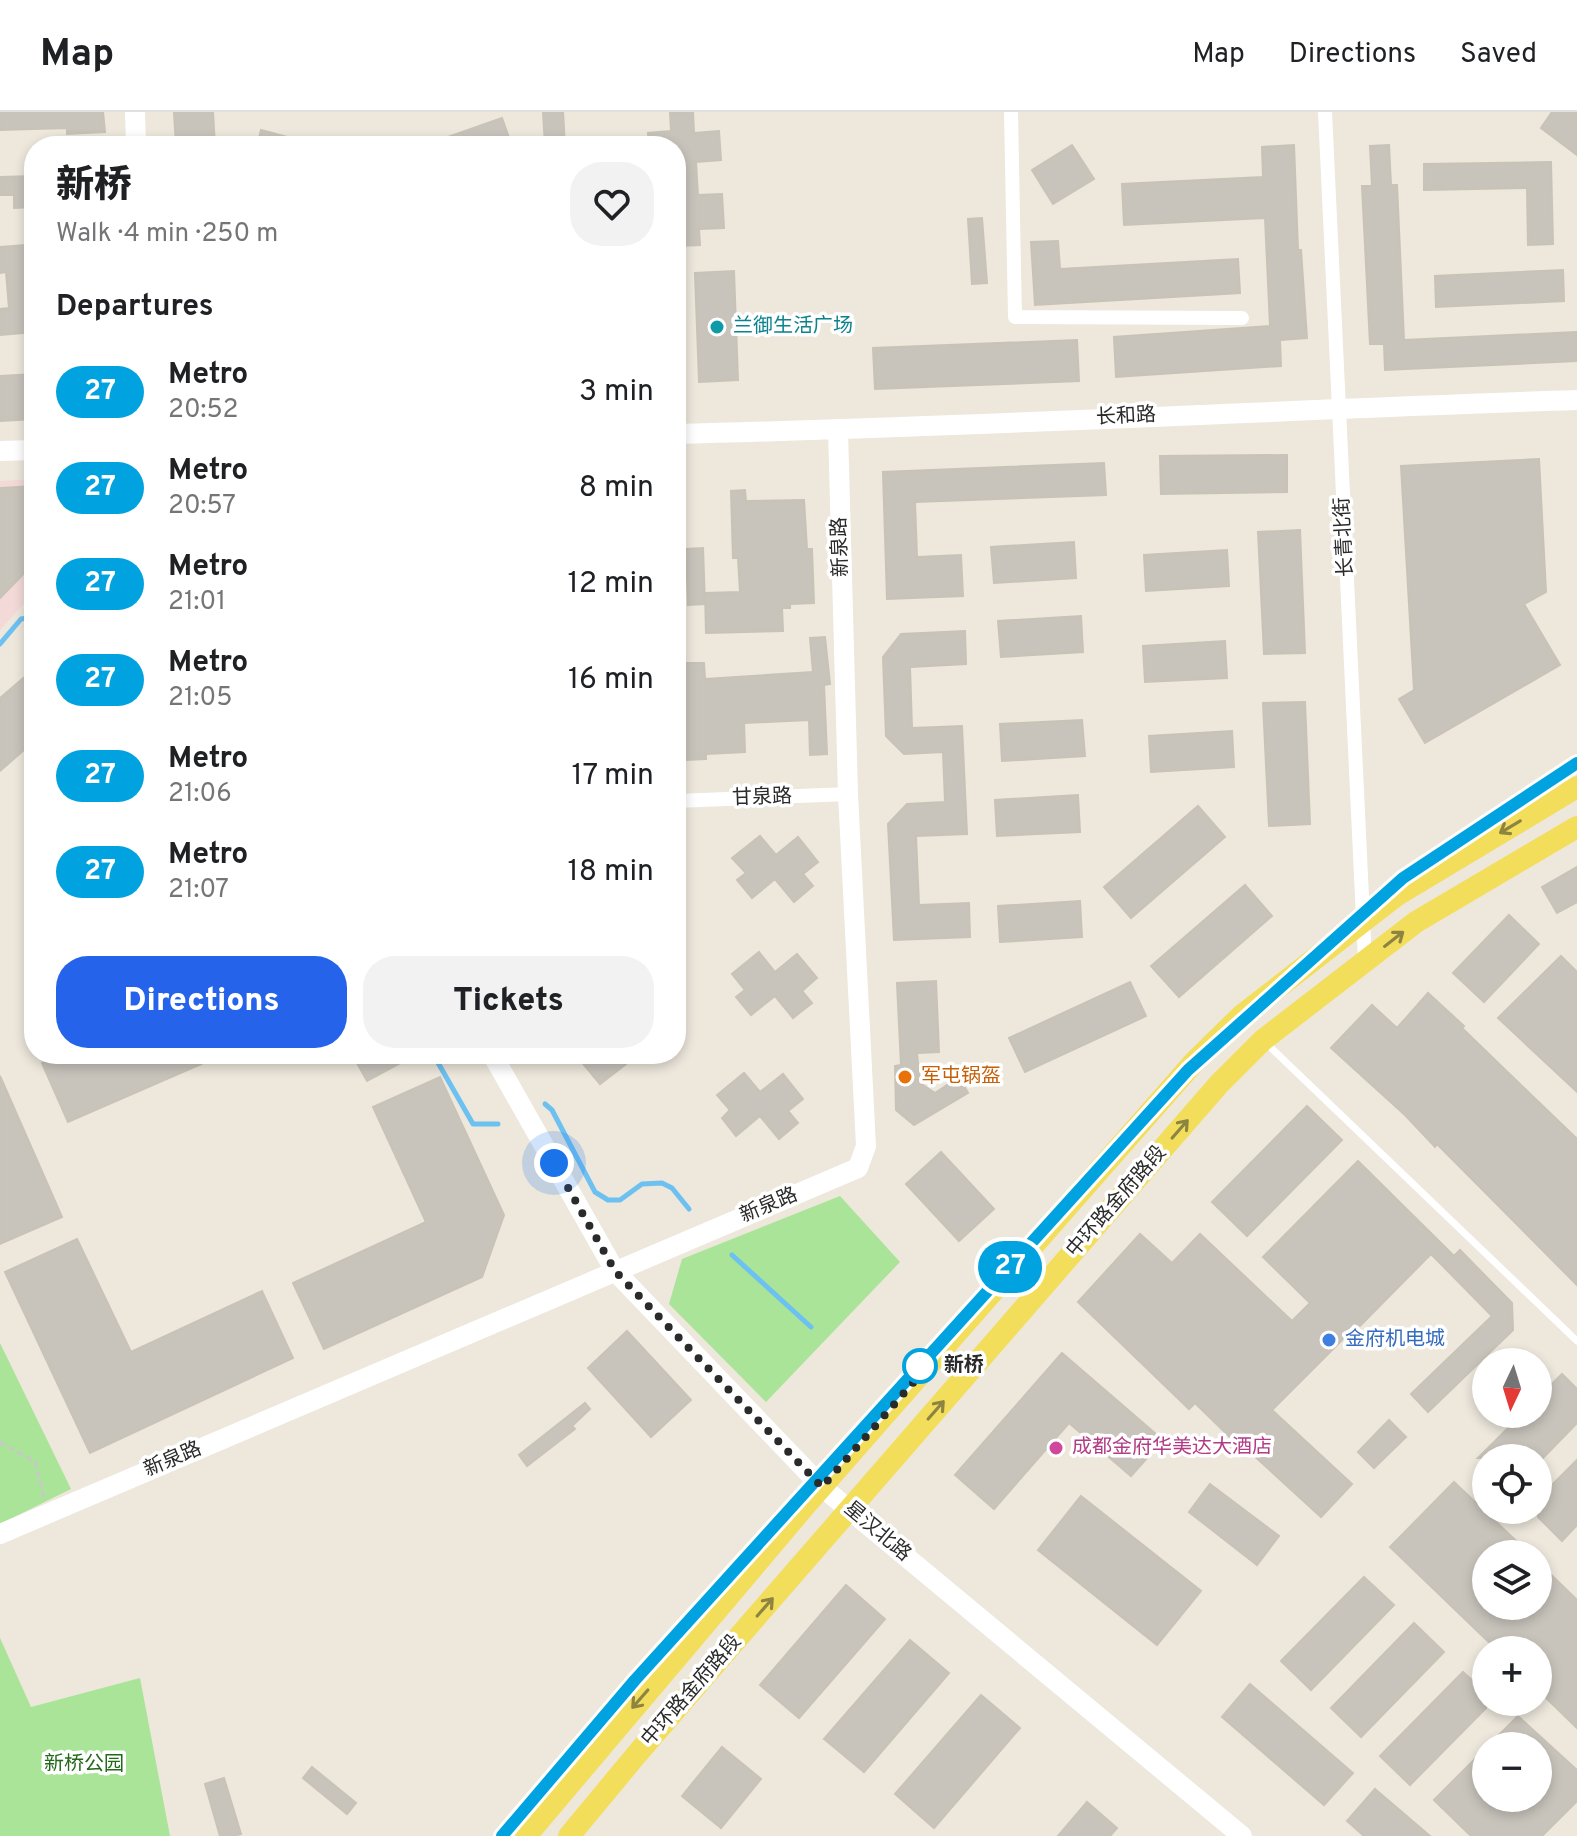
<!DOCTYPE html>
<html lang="en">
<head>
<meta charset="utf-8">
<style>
	:root { --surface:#fff; --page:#f2f2f2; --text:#202124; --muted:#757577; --line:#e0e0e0; --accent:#2563eb }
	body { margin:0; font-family:Overpass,"Noto Sans SC",sans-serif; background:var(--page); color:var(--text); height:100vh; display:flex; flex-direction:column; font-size:30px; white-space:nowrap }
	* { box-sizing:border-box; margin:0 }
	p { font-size:26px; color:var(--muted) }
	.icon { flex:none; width:44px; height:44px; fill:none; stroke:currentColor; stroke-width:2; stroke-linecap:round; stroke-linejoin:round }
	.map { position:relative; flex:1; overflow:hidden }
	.drawer { position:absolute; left:24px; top:24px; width:662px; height:928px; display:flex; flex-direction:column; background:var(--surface); border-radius:32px; box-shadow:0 4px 12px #0003 }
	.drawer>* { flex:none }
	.badge { padding:0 16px; border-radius:26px; font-size:28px; line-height:52px }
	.needle { width:52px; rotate:184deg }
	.buttons { position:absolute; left:1472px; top:1236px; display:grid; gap:16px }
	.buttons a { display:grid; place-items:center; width:80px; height:80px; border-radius:50%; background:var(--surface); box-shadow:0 4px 12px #0003; font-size:40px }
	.you { position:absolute; width:40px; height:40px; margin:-20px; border:6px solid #fff; border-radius:50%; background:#1a73e8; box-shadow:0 0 0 12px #1a73e833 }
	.map>.badge { position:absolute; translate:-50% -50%; box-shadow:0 0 0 4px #fff }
	h2 { padding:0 32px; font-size:30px; line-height:72px }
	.round { display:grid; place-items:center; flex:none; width:84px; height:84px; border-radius:32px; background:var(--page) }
	.head { display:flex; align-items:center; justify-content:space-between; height:136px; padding:0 32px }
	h1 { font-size:38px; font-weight:800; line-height:60px }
	.cta { display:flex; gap:16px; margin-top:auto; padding:16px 32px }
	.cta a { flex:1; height:92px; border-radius:32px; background:var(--accent); color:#fff; font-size:32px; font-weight:800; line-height:92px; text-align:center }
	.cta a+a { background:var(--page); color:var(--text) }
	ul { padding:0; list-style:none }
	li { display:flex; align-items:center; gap:24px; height:96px; padding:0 32px }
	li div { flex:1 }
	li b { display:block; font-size:30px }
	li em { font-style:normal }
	li .badge { min-width:88px; font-weight:700; text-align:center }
	header { display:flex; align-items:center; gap:48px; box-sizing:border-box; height:112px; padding:0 40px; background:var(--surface); border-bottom:2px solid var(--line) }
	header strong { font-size:38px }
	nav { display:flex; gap:44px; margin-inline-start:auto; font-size:28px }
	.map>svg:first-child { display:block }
	.medical { fill:#f3dad9 }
	.green { fill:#aae498 }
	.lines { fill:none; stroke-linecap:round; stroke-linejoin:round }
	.stream { stroke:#6dc1f0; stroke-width:5 }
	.building { fill:#c8c4bc; stroke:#c8c3b6; stroke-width:2 }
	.path { stroke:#c8c8c8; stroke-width:3; stroke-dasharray:6 4; stroke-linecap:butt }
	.lane { stroke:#fff; stroke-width:7 }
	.street { stroke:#fff; stroke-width:14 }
	.secondary { stroke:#fff; stroke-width:20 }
	.primary { stroke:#f3de5b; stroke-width:22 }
	.oneway { stroke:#8e8442 }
	.line-casing { stroke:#fff; stroke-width:18 }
	.line { stroke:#00a3e0; stroke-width:12 }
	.walk { stroke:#2a2a2a; stroke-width:8; stroke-dasharray:0 14.4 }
	.culture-dot { fill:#0f9aa8; stroke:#fff; stroke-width:3 }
	.food-dot { fill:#e8710a; stroke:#fff; stroke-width:3 }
	.shop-dot { fill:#3f7fe0; stroke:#fff; stroke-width:3 }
	.stop-dot { fill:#fff; stroke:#00a3e0; stroke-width:4 }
	.hotel-dot { fill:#d1479c; stroke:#fff; stroke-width:3 }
	.labels { text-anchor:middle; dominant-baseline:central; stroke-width:7; stroke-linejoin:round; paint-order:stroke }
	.culture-label { font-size:20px; fill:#0d838f; stroke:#fff; text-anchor:start }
	.street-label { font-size:20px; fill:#2a2a2a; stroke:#fff }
	.food-label { font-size:20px; fill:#c56008; stroke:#fff; text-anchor:start }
	.shop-label { font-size:20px; fill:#366cbe; stroke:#fff; text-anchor:start }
	.stop-label { font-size:20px; font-weight:bold; fill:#2a2a2a; stroke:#fff; text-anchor:start }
	.hotel-label { font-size:20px; fill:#b23c85; stroke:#fff; text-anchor:start }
	.park-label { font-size:20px; fill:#226919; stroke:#fff }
</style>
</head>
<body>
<header>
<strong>Map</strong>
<nav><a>Map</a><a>Directions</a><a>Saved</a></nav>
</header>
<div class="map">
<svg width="1577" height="1724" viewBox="0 0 1577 1724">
	<rect width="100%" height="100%" fill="#ede7dc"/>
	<path class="medical" d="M 34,367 L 34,481 L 0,518 L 0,369 Z"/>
	<g class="green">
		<path d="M 840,1084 L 900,1150 L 766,1290 L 669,1192 L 682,1147 Z"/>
		<path d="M 0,1231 L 71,1377 L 0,1412 Z"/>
		<path d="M 0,1526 L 31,1595 L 140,1566 L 170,1724 L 0,1724 Z"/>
	</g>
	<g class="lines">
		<g class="stream">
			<path d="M 0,532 L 21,507 L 34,505"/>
			<path d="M 433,942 L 473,1012 L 498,1012"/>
			<path d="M 545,992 L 552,998 L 595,1080 L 608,1088 L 620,1088 L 642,1072 L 662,1071 L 672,1076 L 689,1097"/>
			<path d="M 732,1143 L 811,1215"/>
		</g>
	</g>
	<g class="building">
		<path d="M 0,0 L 103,0 L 105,20 L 67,22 L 67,16 L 0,18 Z"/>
		<path d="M 174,0 L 213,0 L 215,34 L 176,34 Z"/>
		<path d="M 543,0 L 563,0 L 565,34 L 545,34 Z"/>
		<path d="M 693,0 L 694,21 L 719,19 L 721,48 L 696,50 L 698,83 L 722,82 L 724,116 L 699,117 L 700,133 L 679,134 L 676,114 L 676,34 L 649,34 L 648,21 L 671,19 L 670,1 Z"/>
		<path d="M 1552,0 L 1577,0 L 1577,43 L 1541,16 Z"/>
		<path d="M 502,6 L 512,34 L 428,34 L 428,32 Z"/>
		<path d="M 261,18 L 306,30 L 306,34 L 257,34 Z"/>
		<path d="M 1072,33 L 1094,67 L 1053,92 L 1032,58 Z"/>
		<path d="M 1294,33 L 1298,138 L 1301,138 L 1307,226 L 1280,228 L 1281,254 L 1116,265 L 1114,225 L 1270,214 L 1265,106 L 1124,113 L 1122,72 L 1263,65 L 1262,35 Z"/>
		<path d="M 1389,33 L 1391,73 L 1397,73 L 1404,228 L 1577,220 L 1577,249 L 1385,258 L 1384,232 L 1370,232 L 1362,74 L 1372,74 L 1370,34 Z"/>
		<path d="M 1551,50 L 1553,132 L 1528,133 L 1527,76 L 1424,78 L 1424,52 Z"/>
		<path d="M 34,64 L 34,95 L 14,96 L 14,83 L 0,83 L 0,65 Z"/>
		<path d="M 982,106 L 987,171 L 972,172 L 968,107 Z"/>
		<path d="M 1058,129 L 1060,157 L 1238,147 L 1240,181 L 1035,193 L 1031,130 Z"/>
		<path d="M 25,133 L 33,220 L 0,223 L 0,197 L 9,196 L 6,160 L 0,161 L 0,135 Z"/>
		<path d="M 1563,158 L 1564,189 L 1436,195 L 1435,164 Z"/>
		<path d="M 734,159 L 738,268 L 699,270 L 695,161 Z"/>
		<path d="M 1077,228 L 1079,269 L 875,277 L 873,236 Z"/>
		<path d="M 34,262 L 34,307 L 0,309 L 0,264 Z"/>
		<path d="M 1287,343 L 1287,380 L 1161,382 L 1160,344 Z"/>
		<path d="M 1539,347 L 1546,480 L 1524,492 L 1560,553 L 1425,631 L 1399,587 L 1414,578 L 1401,354 Z"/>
		<path d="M 1104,351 L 1106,383 L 915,390 L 917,445 L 961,443 L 963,484 L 887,487 L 883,360 Z"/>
		<path d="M 34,374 L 34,451 L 0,486 L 0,376 Z"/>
		<path d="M 745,378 L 746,389 L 804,388 L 807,437 L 812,437 L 814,491 L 790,492 L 790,496 L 782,496 L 783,519 L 706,521 L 705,481 L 740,480 L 738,446 L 733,446 L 731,379 Z"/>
		<path d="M 1300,418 L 1305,541 L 1264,542 L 1258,420 Z"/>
		<path d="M 1074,430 L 1076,466 L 994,471 L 991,435 Z"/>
		<path d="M 703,436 L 705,492 L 688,493 L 686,437 Z"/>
		<path d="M 1227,438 L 1229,474 L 1146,479 L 1144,443 Z"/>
		<path d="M 1081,504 L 1083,540 L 1001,545 L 998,509 Z"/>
		<path d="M 965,519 L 966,552 L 910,555 L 912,616 L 962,614 L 967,722 L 916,724 L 919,793 L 969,791 L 970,825 L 894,828 L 888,712 L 907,692 L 945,690 L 943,640 L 904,642 L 886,624 L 883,545 L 901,522 Z"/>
		<path d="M 825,525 L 830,572 L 824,573 L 827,642 L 810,643 L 809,608 L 744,611 L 745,640 L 706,642 L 706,647 L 685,648 L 684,551 L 704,551 L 705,567 L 813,560 L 810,526 Z"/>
		<path d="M 1225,529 L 1227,566 L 1145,570 L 1143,534 Z"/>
		<path d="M 34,557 L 34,629 L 0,659 L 0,586 Z"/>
		<path d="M 1305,590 L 1310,712 L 1269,714 L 1263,591 Z"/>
		<path d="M 1082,608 L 1085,644 L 1002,649 L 1000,612 Z"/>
		<path d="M 1232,619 L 1234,655 L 1151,660 L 1149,624 Z"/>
		<path d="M 1078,683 L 1080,720 L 997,724 L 995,688 Z"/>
		<path d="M 1198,694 L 1225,725 L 1131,806 L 1104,775 Z"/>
		<path d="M 760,724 L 776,743 L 798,725 L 818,750 L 803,762 L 813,774 L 794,790 L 775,767 L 752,786 L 737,768 L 746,761 L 732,746 Z"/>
		<path d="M 1577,755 L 1577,790 L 1557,801 L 1542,775 Z"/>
		<path d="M 1245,773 L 1272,804 L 1179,885 L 1151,854 Z"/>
		<path d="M 1080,789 L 1082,825 L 1000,830 L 998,794 Z"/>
		<path d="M 1509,803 L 1539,832 L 1484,890 L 1453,861 Z"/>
		<path d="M 759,840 L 775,860 L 797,842 L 817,866 L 802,879 L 812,891 L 793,906 L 775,884 L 751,903 L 736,885 L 745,878 L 732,862 Z"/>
		<path d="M 1561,844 L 1577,860 L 1577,980 L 1498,906 Z"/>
		<path d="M 936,869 L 939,940 L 917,941 L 920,971 L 935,981 L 959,965 L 968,981 L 914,1013 L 896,998 L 895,954 L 901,953 L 897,871 Z"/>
		<path d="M 1130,870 L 1146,904 L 1025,960 L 1009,926 Z"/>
		<path d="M 1428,881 L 1464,914 L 1462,916 L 1577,1027 L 1577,1173 L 1437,1032 L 1435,1035 L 1405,1003 L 1331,936 L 1372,893 L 1397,916 Z"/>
		<path d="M 63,942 L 224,942 L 68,1010 L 42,951 Z"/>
		<path d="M 352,942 L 417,942 L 367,969 Z"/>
		<path d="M 575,942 L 618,942 L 626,952 L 600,972 Z"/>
		<path d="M 744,961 L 760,980 L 783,962 L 803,987 L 788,999 L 798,1011 L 779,1027 L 760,1004 L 736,1024 L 722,1006 L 730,998 L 717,983 Z"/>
		<path d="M 0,964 L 62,1105 L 0,1132 Z"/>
		<path d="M 440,965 L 504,1103 L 482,1165 L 324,1237 L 293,1171 L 426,1110 L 373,995 Z"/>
		<path d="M 1307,994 L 1342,1028 L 1247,1124 L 1212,1090 Z"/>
		<path d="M 941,1040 L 994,1097 L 959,1129 L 906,1072 Z"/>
		<path d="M 1358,1049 L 1454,1144 L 1460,1138 L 1512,1191 L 1513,1218 L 1428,1300 L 1411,1282 L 1492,1204 L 1431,1142 L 1347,1227 L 1345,1225 L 1272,1298 L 1352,1372 L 1321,1405 L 1240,1331 L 1238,1333 L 1195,1291 L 1189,1297 L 1078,1190 L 1140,1122 L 1172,1151 L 1200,1122 L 1292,1209 L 1310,1191 L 1263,1145 Z"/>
		<path d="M 77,1127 L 131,1240 L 262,1179 L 293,1246 L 90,1341 L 5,1160 Z"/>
		<path d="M 627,1219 L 691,1288 L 651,1325 L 588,1256 Z"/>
		<path d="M 1062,1241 L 1163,1328 L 1131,1364 L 1069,1311 L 994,1397 L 955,1363 Z"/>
		<path d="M 1562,1262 L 1577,1277 L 1577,1311 L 1543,1346 L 1478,1346 L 1522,1302 L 1538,1302 L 1538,1286 Z"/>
		<path d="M 585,1291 L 590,1297 L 572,1314 L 575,1317 L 527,1354 L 519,1343 Z"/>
		<path d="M 1389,1308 L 1406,1325 L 1374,1356 L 1358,1340 Z"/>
		<path d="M 1577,1348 L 1577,1413 L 1562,1429 L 1538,1405 L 1538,1387 Z"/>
		<path d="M 1454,1370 L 1530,1442 L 1486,1442 L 1486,1494 L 1538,1494 L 1538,1450 L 1577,1488 L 1577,1616 L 1538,1578 L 1538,1538 L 1497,1538 L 1390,1435 Z"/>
		<path d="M 1210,1372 L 1279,1424 L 1257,1453 L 1189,1400 Z"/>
		<path d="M 1081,1384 L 1201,1479 L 1157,1533 L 1038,1438 Z"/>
		<path d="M 1364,1465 L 1394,1493 L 1311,1578 L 1281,1549 Z"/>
		<path d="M 846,1473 L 885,1507 L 799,1606 L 760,1573 Z"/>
		<path d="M 1414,1511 L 1444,1540 L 1361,1625 L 1331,1596 Z"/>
		<path d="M 910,1528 L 949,1561 L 864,1660 L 824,1627 Z"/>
		<path d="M 1463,1560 L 1486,1581 L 1486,1596 L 1410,1673 L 1380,1644 Z"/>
		<path d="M 1250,1572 L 1353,1661 L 1324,1693 L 1222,1605 Z"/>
		<path d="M 981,1583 L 1020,1616 L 934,1716 L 895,1682 Z"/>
		<path d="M 1518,1604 L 1577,1658 L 1577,1689 L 1542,1724 L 1471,1724 L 1434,1688 L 1486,1636 L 1486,1686 L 1538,1686 L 1538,1634 L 1488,1634 Z"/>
		<path d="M 722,1635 L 761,1667 L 721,1716 L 682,1684 Z"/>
		<path d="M 312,1655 L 356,1691 L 347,1702 L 303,1666 Z"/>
		<path d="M 224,1666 L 241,1722 L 233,1724 L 220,1724 L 205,1672 Z"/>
		<path d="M 1375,1677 L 1430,1724 L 1364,1724 L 1347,1709 Z"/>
		<path d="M 1087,1690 L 1117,1716 L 1110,1724 L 1058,1724 Z"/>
	</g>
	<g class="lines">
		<path class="path" d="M 0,1330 L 35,1350 L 44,1385"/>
		<path class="lane" d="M 1265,930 L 1577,1229"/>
		<g class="street">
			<path d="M 1011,0 L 1015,205 L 1242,206"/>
			<path d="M 1325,0 L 1365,849"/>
			<path d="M 676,689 L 848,682"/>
		</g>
		<g class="secondary">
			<path d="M 135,0 L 136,34"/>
			<path d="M 676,322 C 976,315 1277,298 1577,288"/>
			<path d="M 0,339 L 34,338"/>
			<path d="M 492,942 L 615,1159 L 822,1375 L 1242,1724"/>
			<path d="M 0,1422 L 858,1056 L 866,1034 L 848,682 L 838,318"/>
		</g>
		<g class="primary">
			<path d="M 526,1724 L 804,1395 L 1195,949 L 1241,904 L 1397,783 L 1577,675"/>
			<path d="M 569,1724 L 637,1642 L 1219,972 L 1263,928 L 1416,810 L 1577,715"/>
		</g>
	</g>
	<defs><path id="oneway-shaft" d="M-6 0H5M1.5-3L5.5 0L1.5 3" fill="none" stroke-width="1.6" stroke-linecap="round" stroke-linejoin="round" transform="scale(2)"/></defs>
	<g class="oneway">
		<use href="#oneway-shaft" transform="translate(1510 715) rotate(149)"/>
		<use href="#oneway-shaft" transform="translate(1394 827) rotate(-38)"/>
		<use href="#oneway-shaft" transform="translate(1180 1017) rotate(-49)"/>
		<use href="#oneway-shaft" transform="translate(936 1298) rotate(-49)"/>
		<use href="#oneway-shaft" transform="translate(765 1495) rotate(-49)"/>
		<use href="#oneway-shaft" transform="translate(640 1587) rotate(131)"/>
	</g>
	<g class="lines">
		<defs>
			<path id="line" d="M 502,1724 L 635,1568 L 1188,958 L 1403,766 L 1577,651"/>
		</defs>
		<use href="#line" class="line-casing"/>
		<use href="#line" class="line"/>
		<path class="walk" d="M 554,1051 L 615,1159 L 822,1375 L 925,1257 L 920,1254"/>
	</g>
	<circle class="culture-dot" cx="717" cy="215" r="8"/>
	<circle class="food-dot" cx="905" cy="965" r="8"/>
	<circle class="shop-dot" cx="1329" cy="1228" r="8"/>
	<circle class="stop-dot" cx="920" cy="1254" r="16"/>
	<circle class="hotel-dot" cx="1056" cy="1336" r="8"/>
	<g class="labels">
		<g class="culture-label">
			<text x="733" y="215">兰御生活广场</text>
		</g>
		<g class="street-label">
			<text transform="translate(1126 305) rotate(-3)">长和路</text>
			<text transform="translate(1345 425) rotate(-93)">长青北街</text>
			<text transform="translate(841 435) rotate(-92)">新泉路</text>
			<text transform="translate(762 686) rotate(-2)">甘泉路</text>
			<text transform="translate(1117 1090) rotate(-49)">中环路金府路段</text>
			<text transform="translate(769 1094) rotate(-23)">新泉路</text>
			<text transform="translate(173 1348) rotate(-23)">新泉路</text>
			<text transform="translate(877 1420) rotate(40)">星汉北路</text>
			<text transform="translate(692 1579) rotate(-49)">中环路金府路段</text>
		</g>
		<g class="food-label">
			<text x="921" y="965">军屯锅盔</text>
		</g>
		<g class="shop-label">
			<text x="1345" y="1228">金府机电城</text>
		</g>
		<g class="stop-label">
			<text x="944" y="1254">新桥</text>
		</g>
		<g class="hotel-label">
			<text x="1072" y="1336">成都金府华美达大酒店</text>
		</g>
		<g class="park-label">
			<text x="84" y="1653">新桥公园</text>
		</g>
	</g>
</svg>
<div class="buttons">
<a><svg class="needle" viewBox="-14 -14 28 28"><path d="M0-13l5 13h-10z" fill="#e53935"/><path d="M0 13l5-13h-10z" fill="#757577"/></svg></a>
<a><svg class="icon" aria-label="locate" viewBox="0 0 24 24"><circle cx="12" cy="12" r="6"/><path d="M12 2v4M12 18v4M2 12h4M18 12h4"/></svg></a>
<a><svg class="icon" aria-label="layers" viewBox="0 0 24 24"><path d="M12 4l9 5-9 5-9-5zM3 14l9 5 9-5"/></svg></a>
<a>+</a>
<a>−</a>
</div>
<div class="you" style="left:554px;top:1051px"></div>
<b class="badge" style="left:1010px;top:1155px;background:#00a3e0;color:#fff">27</b>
<section class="drawer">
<div class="head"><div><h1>新桥</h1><p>Walk · 4 min · 250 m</p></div><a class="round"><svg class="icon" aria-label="heart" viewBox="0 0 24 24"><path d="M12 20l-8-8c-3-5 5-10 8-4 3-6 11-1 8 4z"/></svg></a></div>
<h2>Departures</h2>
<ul>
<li><span class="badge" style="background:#00a3e0;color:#fff">27</span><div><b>Metro</b><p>20:52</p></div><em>3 min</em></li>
<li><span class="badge" style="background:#00a3e0;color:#fff">27</span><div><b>Metro</b><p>20:57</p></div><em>8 min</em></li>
<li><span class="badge" style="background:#00a3e0;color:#fff">27</span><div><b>Metro</b><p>21:01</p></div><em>12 min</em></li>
<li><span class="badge" style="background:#00a3e0;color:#fff">27</span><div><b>Metro</b><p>21:05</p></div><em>16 min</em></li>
<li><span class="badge" style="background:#00a3e0;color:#fff">27</span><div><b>Metro</b><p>21:06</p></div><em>17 min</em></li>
<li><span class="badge" style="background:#00a3e0;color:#fff">27</span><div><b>Metro</b><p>21:07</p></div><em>18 min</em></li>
</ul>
<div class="cta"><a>Directions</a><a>Tickets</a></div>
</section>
</div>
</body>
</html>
